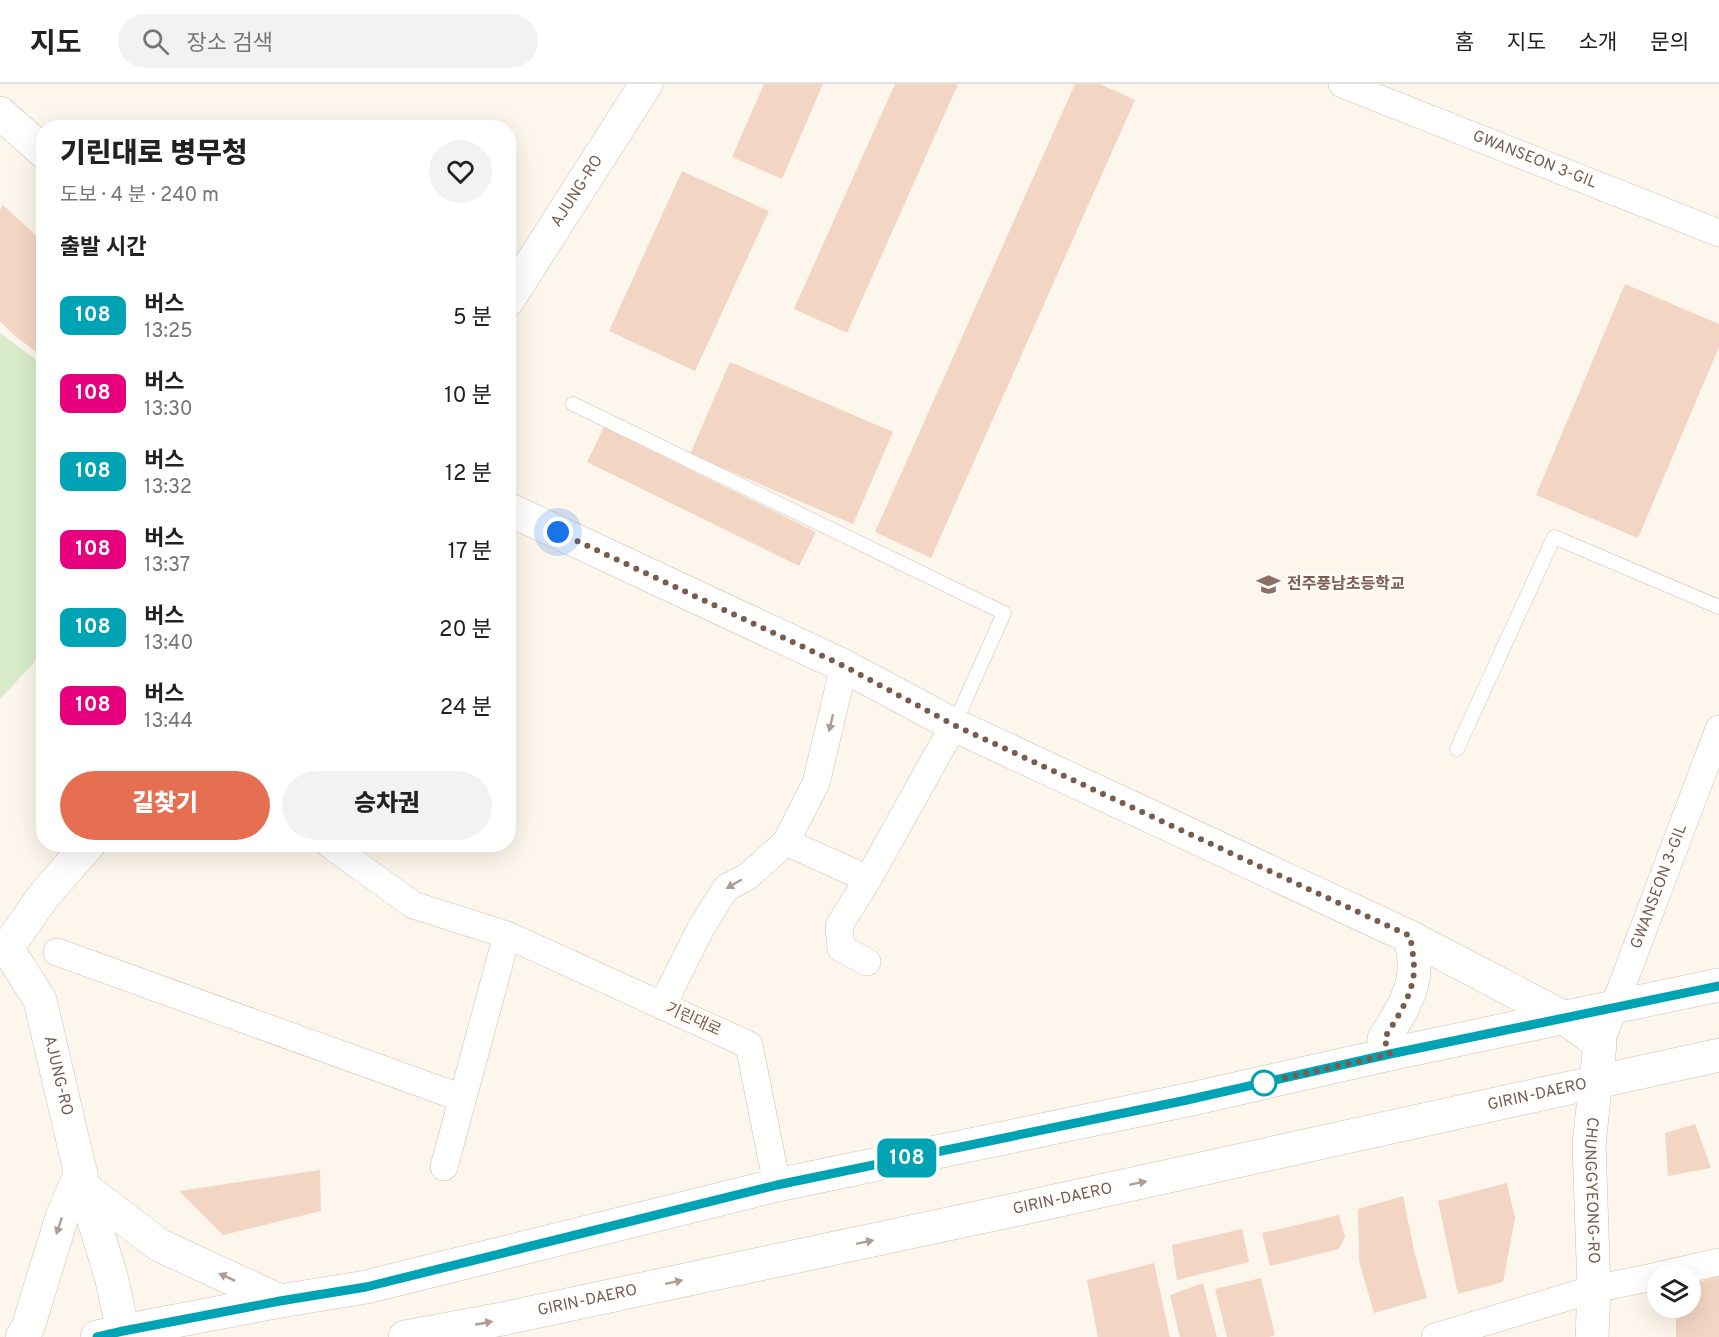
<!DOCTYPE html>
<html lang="ko">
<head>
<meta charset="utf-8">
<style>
	:root { --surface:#fff; --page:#f2f2f2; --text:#222; --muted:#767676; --line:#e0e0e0; --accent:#e76f51 }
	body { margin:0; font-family:Overpass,"Noto Sans KR",sans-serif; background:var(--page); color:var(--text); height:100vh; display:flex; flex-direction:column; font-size:22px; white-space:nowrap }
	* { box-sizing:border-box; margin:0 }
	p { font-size:20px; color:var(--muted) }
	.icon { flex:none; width:33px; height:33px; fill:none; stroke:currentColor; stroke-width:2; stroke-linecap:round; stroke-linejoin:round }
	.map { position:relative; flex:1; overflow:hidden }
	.sheet { position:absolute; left:36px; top:36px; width:480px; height:732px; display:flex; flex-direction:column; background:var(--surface); border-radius:24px; box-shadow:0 6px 24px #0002 }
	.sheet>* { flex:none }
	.badge { padding:0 12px; border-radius:9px; font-size:21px; line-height:39px }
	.tools { position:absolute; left:1647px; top:1180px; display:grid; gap:12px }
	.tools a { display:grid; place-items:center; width:54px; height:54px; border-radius:50%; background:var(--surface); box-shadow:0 6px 24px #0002; font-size:30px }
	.you { position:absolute; width:30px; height:30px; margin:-15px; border:4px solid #fff; border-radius:50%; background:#1a73e8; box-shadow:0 0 0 9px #1a73e833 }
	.map>.badge { position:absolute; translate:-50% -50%; box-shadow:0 0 0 3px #fff }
	h2 { padding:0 24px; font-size:22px; line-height:54px }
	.round { display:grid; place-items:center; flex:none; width:63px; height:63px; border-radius:32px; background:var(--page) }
	.summary { display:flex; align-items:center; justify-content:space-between; height:102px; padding:0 24px }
	h1 { font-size:28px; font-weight:800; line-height:45px }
	.action { display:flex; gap:12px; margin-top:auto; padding:12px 24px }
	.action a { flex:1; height:69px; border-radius:36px; background:var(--accent); color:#fff; font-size:24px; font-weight:800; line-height:69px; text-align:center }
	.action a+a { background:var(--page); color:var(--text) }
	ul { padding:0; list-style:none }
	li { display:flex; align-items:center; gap:18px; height:78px; padding:0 24px }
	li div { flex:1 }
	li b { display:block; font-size:22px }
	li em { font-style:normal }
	li .badge { min-width:66px; font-weight:700; text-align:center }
	header { display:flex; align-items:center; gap:36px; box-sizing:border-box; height:84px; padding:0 30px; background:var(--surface); border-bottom:2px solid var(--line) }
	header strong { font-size:28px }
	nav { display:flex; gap:33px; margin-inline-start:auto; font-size:21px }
	.search { width:420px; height:54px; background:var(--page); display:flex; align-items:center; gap:15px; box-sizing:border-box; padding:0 21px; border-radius:33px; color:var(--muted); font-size:22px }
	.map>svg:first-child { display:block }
	.green { fill:#d8ecc9 }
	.building { fill:#f3d5c3 }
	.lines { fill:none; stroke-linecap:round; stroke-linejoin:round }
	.service-casing { stroke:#d1beb0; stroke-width:15 }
	.minor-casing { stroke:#d1beb0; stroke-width:28 }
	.tertiary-casing { stroke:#d1beb0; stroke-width:34 }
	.service { stroke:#fff; stroke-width:14 }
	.minor { stroke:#fff; stroke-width:27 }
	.tertiary { stroke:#fff; stroke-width:33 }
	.oneway { fill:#af9d94 }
	.line-casing { stroke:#fff; stroke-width:14 }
	.line { stroke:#00a3b4; stroke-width:9 }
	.walk { stroke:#7a5c4d; stroke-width:6; stroke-dasharray:0 10.8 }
	.stop-dot { fill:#fff; stroke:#00a3b4; stroke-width:3 }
	.labels { text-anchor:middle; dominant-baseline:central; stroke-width:6; stroke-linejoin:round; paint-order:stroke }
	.street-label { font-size:16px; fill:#7a5c4d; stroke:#fffaf3 }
	.education-label { font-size:16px; font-weight:bold; fill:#785e54; stroke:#fffaf3; text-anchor:start }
</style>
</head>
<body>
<header>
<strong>지도</strong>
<div class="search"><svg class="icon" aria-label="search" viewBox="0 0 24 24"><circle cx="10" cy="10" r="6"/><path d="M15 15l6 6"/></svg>장소 검색</div>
<nav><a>홈</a><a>지도</a><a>소개</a><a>문의</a></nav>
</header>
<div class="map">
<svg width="1719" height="1253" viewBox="0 0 1719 1253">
	<rect width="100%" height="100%" fill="#fdf6ec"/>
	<path class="green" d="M 0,249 L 43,281 L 44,568 L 0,615 Z"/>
	<g class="building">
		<path d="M 764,0 L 823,0 L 782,95 L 732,73 Z"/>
		<path d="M 895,0 L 958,0 L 847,249 L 794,225 Z"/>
		<path d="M 1075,0 L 1100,0 L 1135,16 L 931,474 L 875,448 Z"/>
		<path d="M 682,87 L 769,127 L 695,287 L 609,247 Z"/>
		<path d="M 3,121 L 44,159 L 44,274 L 14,251 L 0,237 L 0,125 Z"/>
		<path d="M 1625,200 L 1719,240 L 1719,263 L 1638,454 L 1536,411 Z"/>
		<path d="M 730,278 L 893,348 L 853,440 L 690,370 Z"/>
		<path d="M 604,343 L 816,448 L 799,482 L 587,378 Z"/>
		<path d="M 1695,1040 L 1711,1084 L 1668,1092 L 1665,1049 Z"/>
		<path d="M 320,1086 L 321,1127 L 223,1151 L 179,1107 Z"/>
		<path d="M 1507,1099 L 1515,1134 L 1503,1198 L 1458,1210 L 1438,1117 Z"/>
		<path d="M 1403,1112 L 1414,1167 L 1427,1214 L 1374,1229 L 1359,1177 L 1358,1125 Z"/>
		<path d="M 1339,1131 L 1345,1153 L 1339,1165 L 1270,1182 L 1262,1149 Z"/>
		<path d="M 1242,1145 L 1249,1178 L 1177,1196 L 1172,1161 Z"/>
		<path d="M 1154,1179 L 1170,1253 L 1098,1253 L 1087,1196 Z"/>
		<path d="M 1719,1192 L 1719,1253 L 1676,1253 L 1676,1224 L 1690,1224 L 1690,1201 Z"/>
		<path d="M 1261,1194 L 1275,1251 L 1269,1253 L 1227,1253 L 1215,1205 Z"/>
		<path d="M 1203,1199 L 1217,1253 L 1180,1253 L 1170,1211 Z"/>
	</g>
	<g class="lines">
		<defs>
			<g id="service">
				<path d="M 573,320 L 1004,529 L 954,641"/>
				<path d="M 1457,665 L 1554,453 L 1719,523"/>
			</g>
			<g id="minor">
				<path id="s1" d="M 1342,0 L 1719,149"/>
				<path d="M 786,758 L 868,795 L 954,641"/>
				<path d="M 329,760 L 413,821 L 507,851 L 749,961 L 777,1101"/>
				<path d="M 57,868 L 462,1014"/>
				<path d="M 867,878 L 841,864 L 839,842 L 868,795"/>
				<path d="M 662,922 L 702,842 L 726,804 L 747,793 L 786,758 L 816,699 L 844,582"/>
				<path id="s2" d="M 1600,960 L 1719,645"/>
				<path d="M 444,1083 L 507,851"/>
				<path d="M 1662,1191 L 1719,1178"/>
				<path d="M 1435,1253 L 1594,1205 L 1658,1192"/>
			</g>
			<g id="tertiary">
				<path d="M 0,29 L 44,68"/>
				<path id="s3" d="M 508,216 L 646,0"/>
				<path id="s4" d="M 508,425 L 844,582 L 954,641 L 1410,853 L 1565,934 L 1600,960 L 1589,1060 L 1594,1205 L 1592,1253"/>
				<path id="s5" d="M 89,760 L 45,810 L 7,864 L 40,916 L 84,1104 L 111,1192 L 123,1247 L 121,1253"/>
				<path d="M 1390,970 L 1384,955 C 1397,934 1413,911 1414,886 C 1415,875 1412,863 1410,853"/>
				<path d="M 84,1104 L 159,1161 L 280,1217"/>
				<path d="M 22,1253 L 28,1243 L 62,1133 L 81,1088"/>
				<path d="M 97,1253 L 123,1247 L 280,1217 L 366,1203 L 777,1101 L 1187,1016 L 1390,970 L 1719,901"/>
				<path id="s6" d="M 405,1253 L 502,1235 L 1028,1123 L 1719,971"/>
			</g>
		</defs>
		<use href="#service" class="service-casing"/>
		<use href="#minor" class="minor-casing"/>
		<use href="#tertiary" class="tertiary-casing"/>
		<use href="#service" class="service"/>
		<use href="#minor" class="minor"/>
		<use href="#tertiary" class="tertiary"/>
	</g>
	<defs><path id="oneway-solid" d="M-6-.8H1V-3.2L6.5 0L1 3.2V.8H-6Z" transform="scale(1.5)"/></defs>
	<g class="oneway">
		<use href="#oneway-solid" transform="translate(831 639) rotate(103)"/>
		<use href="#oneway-solid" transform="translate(734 800) rotate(150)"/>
		<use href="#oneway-solid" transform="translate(1138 1099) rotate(-12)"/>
		<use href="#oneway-solid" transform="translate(59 1142) rotate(108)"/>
		<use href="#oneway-solid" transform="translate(865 1158) rotate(-12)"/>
		<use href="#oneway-solid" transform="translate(227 1193) rotate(-155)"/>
		<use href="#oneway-solid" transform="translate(674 1198) rotate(-12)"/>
		<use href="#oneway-solid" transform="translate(484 1239) rotate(-10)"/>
	</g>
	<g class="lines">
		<defs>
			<path id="line" d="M 97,1253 L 123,1247 L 280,1217 L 366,1203 L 777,1101 L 1187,1016 L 1390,970 L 1719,902"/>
		</defs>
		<use href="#line" class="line-casing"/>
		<use href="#line" class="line"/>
		<path class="walk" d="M 558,448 L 844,582 L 954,641 L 1410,852 C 1412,863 1414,875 1414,886 C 1413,911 1397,934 1384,955 L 1390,970 L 1259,1000 L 1264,999"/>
	</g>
	<defs>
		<symbol id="school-bare" viewBox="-9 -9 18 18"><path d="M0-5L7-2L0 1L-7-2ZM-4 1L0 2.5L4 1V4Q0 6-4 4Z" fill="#8d6e63" stroke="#fffaf3" stroke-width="2.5" paint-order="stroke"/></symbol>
	</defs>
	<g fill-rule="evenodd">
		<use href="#school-bare" x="1252" y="484" width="33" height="33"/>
	</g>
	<circle class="stop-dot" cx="1264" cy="999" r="12"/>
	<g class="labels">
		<g class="street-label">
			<text stroke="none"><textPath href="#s1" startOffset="207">GWANSEON 3-GIL</textPath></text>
			<text stroke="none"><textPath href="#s3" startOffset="129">AJUNG-RO</textPath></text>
			<text stroke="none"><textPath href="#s2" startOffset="168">GWANSEON 3-GIL</textPath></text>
			<text transform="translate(693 936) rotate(24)">기린대로</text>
			<text stroke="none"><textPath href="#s5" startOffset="272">AJUNG-RO</textPath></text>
			<text stroke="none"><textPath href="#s6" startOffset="1158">GIRIN-DAERO</textPath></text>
			<text stroke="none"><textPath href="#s4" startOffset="1364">CHUNGGYEONG-RO</textPath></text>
			<text stroke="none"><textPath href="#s6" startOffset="672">GIRIN-DAERO</textPath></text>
			<text stroke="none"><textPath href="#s6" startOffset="186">GIRIN-DAERO</textPath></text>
		</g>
		<g class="education-label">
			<text x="1287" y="501">전주풍남초등학교</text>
		</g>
	</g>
</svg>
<div class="tools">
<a><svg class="icon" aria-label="layers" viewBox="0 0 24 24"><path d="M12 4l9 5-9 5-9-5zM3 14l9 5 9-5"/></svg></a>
</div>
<div class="you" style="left:558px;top:448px"></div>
<b class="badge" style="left:907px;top:1074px;background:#00a3b4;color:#fff">108</b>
<section class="sheet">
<div class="summary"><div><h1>기린대로 병무청</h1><p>도보 · 4 분 · 240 m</p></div><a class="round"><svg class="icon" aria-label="heart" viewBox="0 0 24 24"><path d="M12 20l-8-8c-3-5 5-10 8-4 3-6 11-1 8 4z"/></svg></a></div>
<h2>출발 시간</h2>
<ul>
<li><span class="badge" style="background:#00a3b4;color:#fff">108</span><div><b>버스</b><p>13:25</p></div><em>5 분</em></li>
<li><span class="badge" style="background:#e6007e;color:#fff">108</span><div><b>버스</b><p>13:30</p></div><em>10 분</em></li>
<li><span class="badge" style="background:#00a3b4;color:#fff">108</span><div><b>버스</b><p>13:32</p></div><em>12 분</em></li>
<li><span class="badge" style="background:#e6007e;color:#fff">108</span><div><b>버스</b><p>13:37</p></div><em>17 분</em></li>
<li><span class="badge" style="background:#00a3b4;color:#fff">108</span><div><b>버스</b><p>13:40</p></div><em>20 분</em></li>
<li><span class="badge" style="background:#e6007e;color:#fff">108</span><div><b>버스</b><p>13:44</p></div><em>24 분</em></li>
</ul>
<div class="action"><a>길찾기</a><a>승차권</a></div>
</section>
</div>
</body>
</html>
